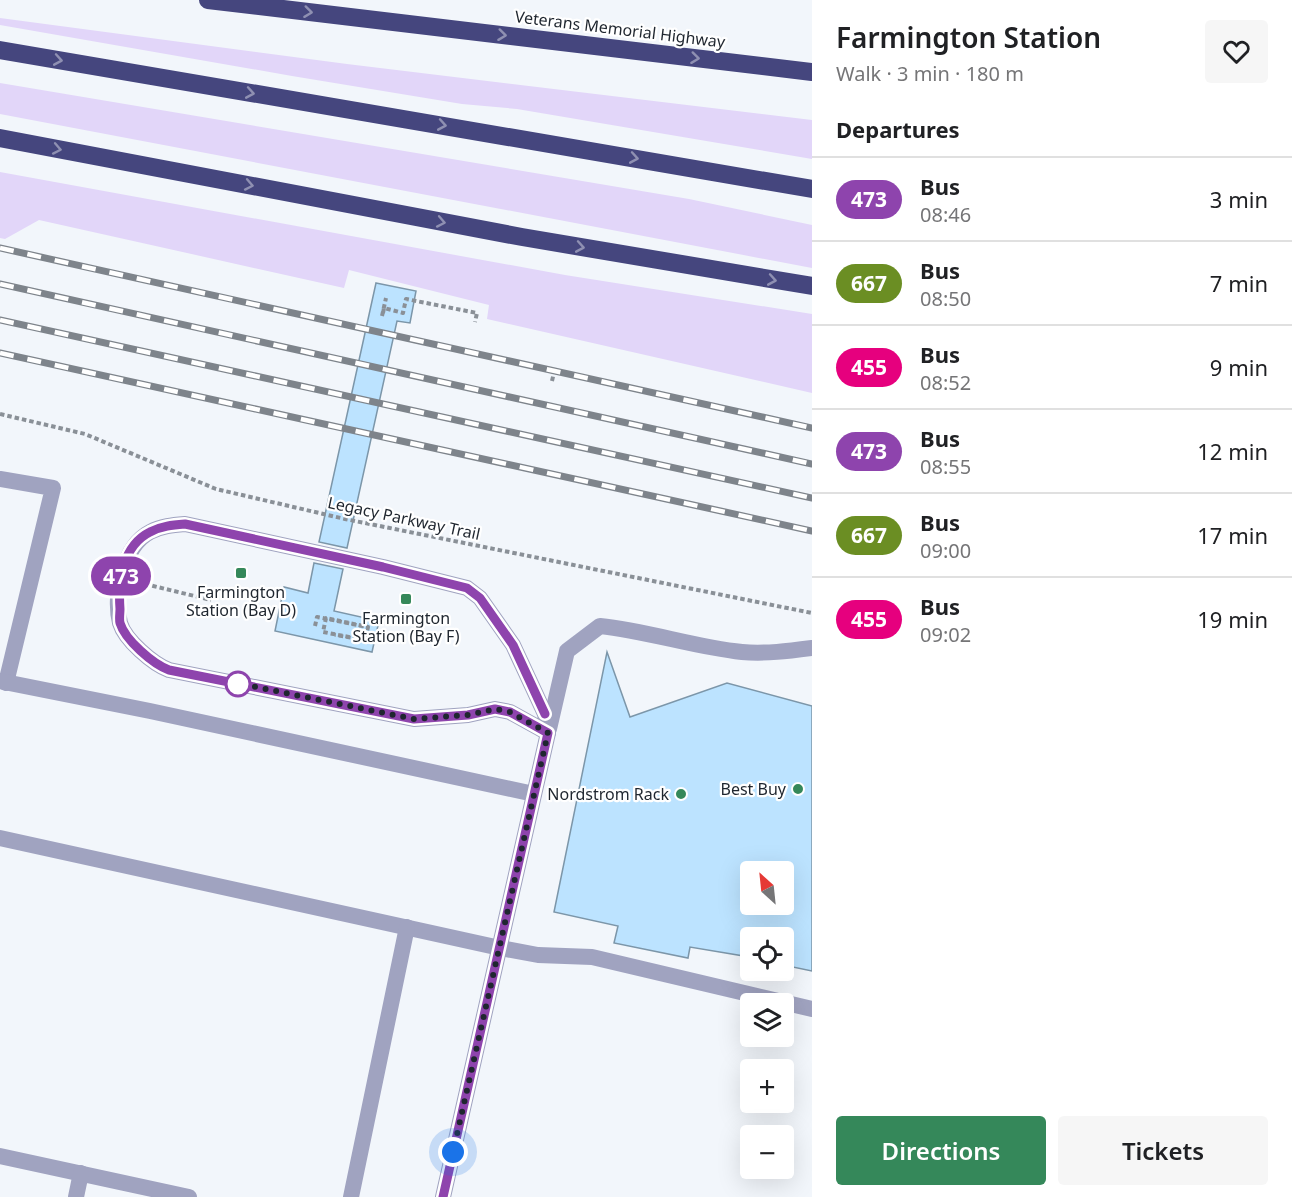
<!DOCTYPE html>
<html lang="en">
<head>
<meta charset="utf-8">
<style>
	:root { --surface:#fff; --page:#f6f6f6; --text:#202124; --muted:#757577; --line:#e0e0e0; --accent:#35885a }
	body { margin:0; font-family:"Noto Sans",sans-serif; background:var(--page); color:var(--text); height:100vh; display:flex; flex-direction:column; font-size:22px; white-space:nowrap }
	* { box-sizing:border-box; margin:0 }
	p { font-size:20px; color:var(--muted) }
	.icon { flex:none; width:33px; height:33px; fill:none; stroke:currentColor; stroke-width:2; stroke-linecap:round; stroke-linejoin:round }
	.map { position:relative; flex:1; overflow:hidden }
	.details { display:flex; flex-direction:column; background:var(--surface); width:480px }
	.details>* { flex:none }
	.badge { padding:0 12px; border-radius:20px; font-size:21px; line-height:39px }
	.needle { width:39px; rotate:333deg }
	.tools { position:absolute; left:740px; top:861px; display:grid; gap:12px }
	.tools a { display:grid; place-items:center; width:54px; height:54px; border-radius:6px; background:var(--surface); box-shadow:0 6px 24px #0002; font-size:30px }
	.you { position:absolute; width:30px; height:30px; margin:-15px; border:4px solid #fff; border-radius:50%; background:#1a73e8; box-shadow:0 0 0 9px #1a73e833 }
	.map>.badge { position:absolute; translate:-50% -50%; box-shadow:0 0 0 3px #fff }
	h2 { padding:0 24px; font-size:22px; line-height:54px }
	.round { display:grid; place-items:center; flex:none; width:63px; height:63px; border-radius:6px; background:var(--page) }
	.head { display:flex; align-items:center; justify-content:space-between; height:102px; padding:0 24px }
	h1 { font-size:28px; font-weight:600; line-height:45px }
	.action { display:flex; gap:12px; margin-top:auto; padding:12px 24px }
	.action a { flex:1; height:69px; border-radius:6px; background:var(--accent); color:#fff; font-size:24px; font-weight:600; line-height:69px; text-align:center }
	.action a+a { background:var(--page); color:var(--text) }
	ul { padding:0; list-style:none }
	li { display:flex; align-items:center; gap:18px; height:84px; padding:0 24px; border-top:2px solid var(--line) }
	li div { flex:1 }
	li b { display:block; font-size:22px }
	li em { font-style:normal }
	li .badge { min-width:66px; font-weight:700; text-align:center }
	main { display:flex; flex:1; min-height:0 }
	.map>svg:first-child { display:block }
	.green { fill:#e2d6f9 }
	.building { fill:#bce3ff; stroke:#7c96a9; stroke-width:1.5; fill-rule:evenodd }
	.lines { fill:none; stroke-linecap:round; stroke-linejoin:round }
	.path { stroke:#8a9097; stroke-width:4; stroke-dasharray:4.5 3; stroke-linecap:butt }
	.service { stroke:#a0a3c0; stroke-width:16 }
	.minor { stroke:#a0a3c0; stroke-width:16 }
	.motorway { stroke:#45467e; stroke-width:18 }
	.rail-casing { stroke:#7e848b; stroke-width:7 }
	.rail { stroke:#fff; stroke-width:4.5; stroke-dasharray:14; stroke-linecap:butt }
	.oneway { stroke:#8f90b2 }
	.line-casing { stroke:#fff; stroke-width:14 }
	.line { stroke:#8e44ad; stroke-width:9 }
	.walk { stroke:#1f262f; stroke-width:6; stroke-dasharray:0 10.8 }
	.poi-dot { fill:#35885a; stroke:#fff; stroke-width:2 }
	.stop-dot { fill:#fff; stroke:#8e44ad; stroke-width:3 }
	.labels { text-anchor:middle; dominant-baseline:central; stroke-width:4.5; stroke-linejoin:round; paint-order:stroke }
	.street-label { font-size:16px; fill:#1f262f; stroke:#fff }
	.poi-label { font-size:16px; fill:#1f262f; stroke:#fff }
</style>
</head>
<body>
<main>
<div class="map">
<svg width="812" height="1197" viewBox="0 0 812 1197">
	<rect width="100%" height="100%" fill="#f2f6fb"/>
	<g class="green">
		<path d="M 0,18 L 347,64 L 812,120 L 812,159 L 517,109 L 462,104 L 292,76 L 0,25 Z"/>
		<path d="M 0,83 L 689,199 L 812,225 L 812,268 L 0,114 Z"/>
		<path d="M 0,172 L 565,275 L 812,314 L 812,393 L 487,319 L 489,305 L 349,270 L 344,288 L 39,220 L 5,239 L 0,238 Z"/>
	</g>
	<g class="building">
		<path d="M 376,283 L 416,291 L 410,323 L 397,321 L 347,548 L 319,542 Z"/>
		<path d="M 314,563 L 343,569 L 334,611 L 379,621 L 372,652 L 275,631 L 284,587 L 308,593 Z"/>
		<path d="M 607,652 L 630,717 L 727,683 L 812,706 L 812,971 L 783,965 L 783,938 L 750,938 L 750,957 L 690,947 L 688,958 L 614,943 L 618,926 L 554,912 ZM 750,872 L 783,872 L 783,904 L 750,904 Z"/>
	</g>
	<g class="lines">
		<g class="path">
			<path d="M 383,313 L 384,308 L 403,313 L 406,299 L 477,313 L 475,322"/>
			<path d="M 382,316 L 386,298"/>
			<path d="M 552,381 L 555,368"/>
			<path d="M 0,414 L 85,434 L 216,489 L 345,519 L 812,613"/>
			<path d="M 145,584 L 211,600"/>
			<path d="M 315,626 L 317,617 C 334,620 351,624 368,627 L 365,640 L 323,632 L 326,618 L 368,627 L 365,640 L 335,635"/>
		</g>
		<g class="service">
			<path d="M 0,479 L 53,488 L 6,683"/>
			<path d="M 185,524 L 383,567 L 467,588 L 480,598 L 513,645 L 545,714 L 548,733 L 510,712 L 495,709 L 468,715 L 414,719 L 169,670 C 153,664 125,640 120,623 C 113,596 123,546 150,532 C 161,526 173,525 185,524 Z"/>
			<path d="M 0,681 L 150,711 L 534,794"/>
			<path d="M 549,729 L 567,651 L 600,626 C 648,631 694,647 742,652 C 765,654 789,651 812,648"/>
			<path d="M 0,838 L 500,948 L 538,955 L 592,957 L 812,1009"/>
			<path d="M 0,1156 L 189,1197"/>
			<path d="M 76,1197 L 81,1173"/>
			<path d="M 351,1197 L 407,927"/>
		</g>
		<path class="minor" d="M 443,1197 L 548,733"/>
		<g class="motorway">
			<path d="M 208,0 L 812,72"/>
			<path d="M 0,50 L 812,189"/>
			<path d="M 0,138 L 522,237 L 812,286"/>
		</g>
		<defs>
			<g id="rail">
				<path d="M 0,248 L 812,428"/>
				<path d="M 0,284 L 812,464"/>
				<path d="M 0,320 L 812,498"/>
				<path d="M 0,353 L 812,531"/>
			</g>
		</defs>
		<use href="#rail" class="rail-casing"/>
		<use href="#rail" class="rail"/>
	</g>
	<defs><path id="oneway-chevron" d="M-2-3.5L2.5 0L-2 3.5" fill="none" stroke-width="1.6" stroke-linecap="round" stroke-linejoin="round" transform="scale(1.5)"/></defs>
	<g class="oneway">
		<use href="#oneway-chevron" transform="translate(308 12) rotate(7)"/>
		<use href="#oneway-chevron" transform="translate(502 35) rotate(7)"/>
		<use href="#oneway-chevron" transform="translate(695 58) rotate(7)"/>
		<use href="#oneway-chevron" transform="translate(58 60) rotate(10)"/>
		<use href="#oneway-chevron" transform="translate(250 93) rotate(10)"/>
		<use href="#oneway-chevron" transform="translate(442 125) rotate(10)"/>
		<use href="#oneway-chevron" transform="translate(57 149) rotate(11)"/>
		<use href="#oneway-chevron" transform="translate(634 158) rotate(10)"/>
		<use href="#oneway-chevron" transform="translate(249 185) rotate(11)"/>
		<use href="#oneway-chevron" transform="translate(441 222) rotate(11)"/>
		<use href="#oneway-chevron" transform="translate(580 247) rotate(10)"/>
		<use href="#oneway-chevron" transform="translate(772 280) rotate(10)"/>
	</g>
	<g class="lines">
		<defs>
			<path id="line" d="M 443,1197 L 548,733 L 510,712 L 495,709 L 468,715 L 414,719 L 169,670 C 153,664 125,640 120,623 C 119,619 120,613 120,609 C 118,582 122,546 150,532 C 161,526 173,525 185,524 L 383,567 L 467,588 L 480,598 L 513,645 L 545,714"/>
		</defs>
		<use href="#line" class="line-casing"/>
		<use href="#line" class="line"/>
		<path class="walk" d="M 238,684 L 236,683 L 414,719 L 468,715 L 495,709 L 510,712 L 548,733 L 453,1152"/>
	</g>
	<g class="poi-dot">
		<rect x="235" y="567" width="12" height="12" rx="3"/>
		<rect x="400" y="593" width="12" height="12" rx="3"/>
		<circle cx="798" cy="789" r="6"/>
		<circle cx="681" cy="794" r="6"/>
	</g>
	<circle class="stop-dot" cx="238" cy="684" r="12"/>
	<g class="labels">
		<g class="street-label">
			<text transform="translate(620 29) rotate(7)">Veterans Memorial Highway</text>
			<text transform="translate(404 518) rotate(12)">Legacy Parkway Trail</text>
		</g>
		<g class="poi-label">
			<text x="241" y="592">Farmington<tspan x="241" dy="18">Station (Bay D)</tspan></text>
			<text x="406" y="618">Farmington<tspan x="406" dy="18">Station (Bay F)</tspan></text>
			<text x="786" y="789" text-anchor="end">Best Buy</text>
			<text x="669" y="794" text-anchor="end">Nordstrom Rack</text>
		</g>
	</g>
</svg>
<div class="tools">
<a><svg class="needle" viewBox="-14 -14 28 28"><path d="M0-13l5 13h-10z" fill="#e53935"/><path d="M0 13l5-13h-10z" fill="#757577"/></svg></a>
<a><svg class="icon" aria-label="locate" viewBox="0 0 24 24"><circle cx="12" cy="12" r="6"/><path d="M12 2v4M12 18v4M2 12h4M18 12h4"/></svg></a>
<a><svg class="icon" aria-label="layers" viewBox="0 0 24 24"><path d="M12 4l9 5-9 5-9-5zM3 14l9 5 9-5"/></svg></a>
<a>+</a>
<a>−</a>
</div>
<div class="you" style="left:453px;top:1152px"></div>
<b class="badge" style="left:121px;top:576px;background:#8e44ad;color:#fff">473</b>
</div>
<section class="details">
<div class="head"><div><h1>Farmington Station</h1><p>Walk · 3 min · 180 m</p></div><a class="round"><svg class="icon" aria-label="heart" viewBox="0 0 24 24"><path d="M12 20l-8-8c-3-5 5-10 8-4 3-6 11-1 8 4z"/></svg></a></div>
<h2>Departures</h2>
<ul>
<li><span class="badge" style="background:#8e44ad;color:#fff">473</span><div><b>Bus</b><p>08:46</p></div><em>3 min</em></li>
<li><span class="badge" style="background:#6b8e23;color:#fff">667</span><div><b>Bus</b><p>08:50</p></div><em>7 min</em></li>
<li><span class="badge" style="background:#e6007e;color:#fff">455</span><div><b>Bus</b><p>08:52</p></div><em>9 min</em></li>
<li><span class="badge" style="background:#8e44ad;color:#fff">473</span><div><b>Bus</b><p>08:55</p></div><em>12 min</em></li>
<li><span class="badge" style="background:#6b8e23;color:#fff">667</span><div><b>Bus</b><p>09:00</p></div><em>17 min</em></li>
<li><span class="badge" style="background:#e6007e;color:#fff">455</span><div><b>Bus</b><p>09:02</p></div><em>19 min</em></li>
</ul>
<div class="action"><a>Directions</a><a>Tickets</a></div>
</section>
</main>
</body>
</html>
